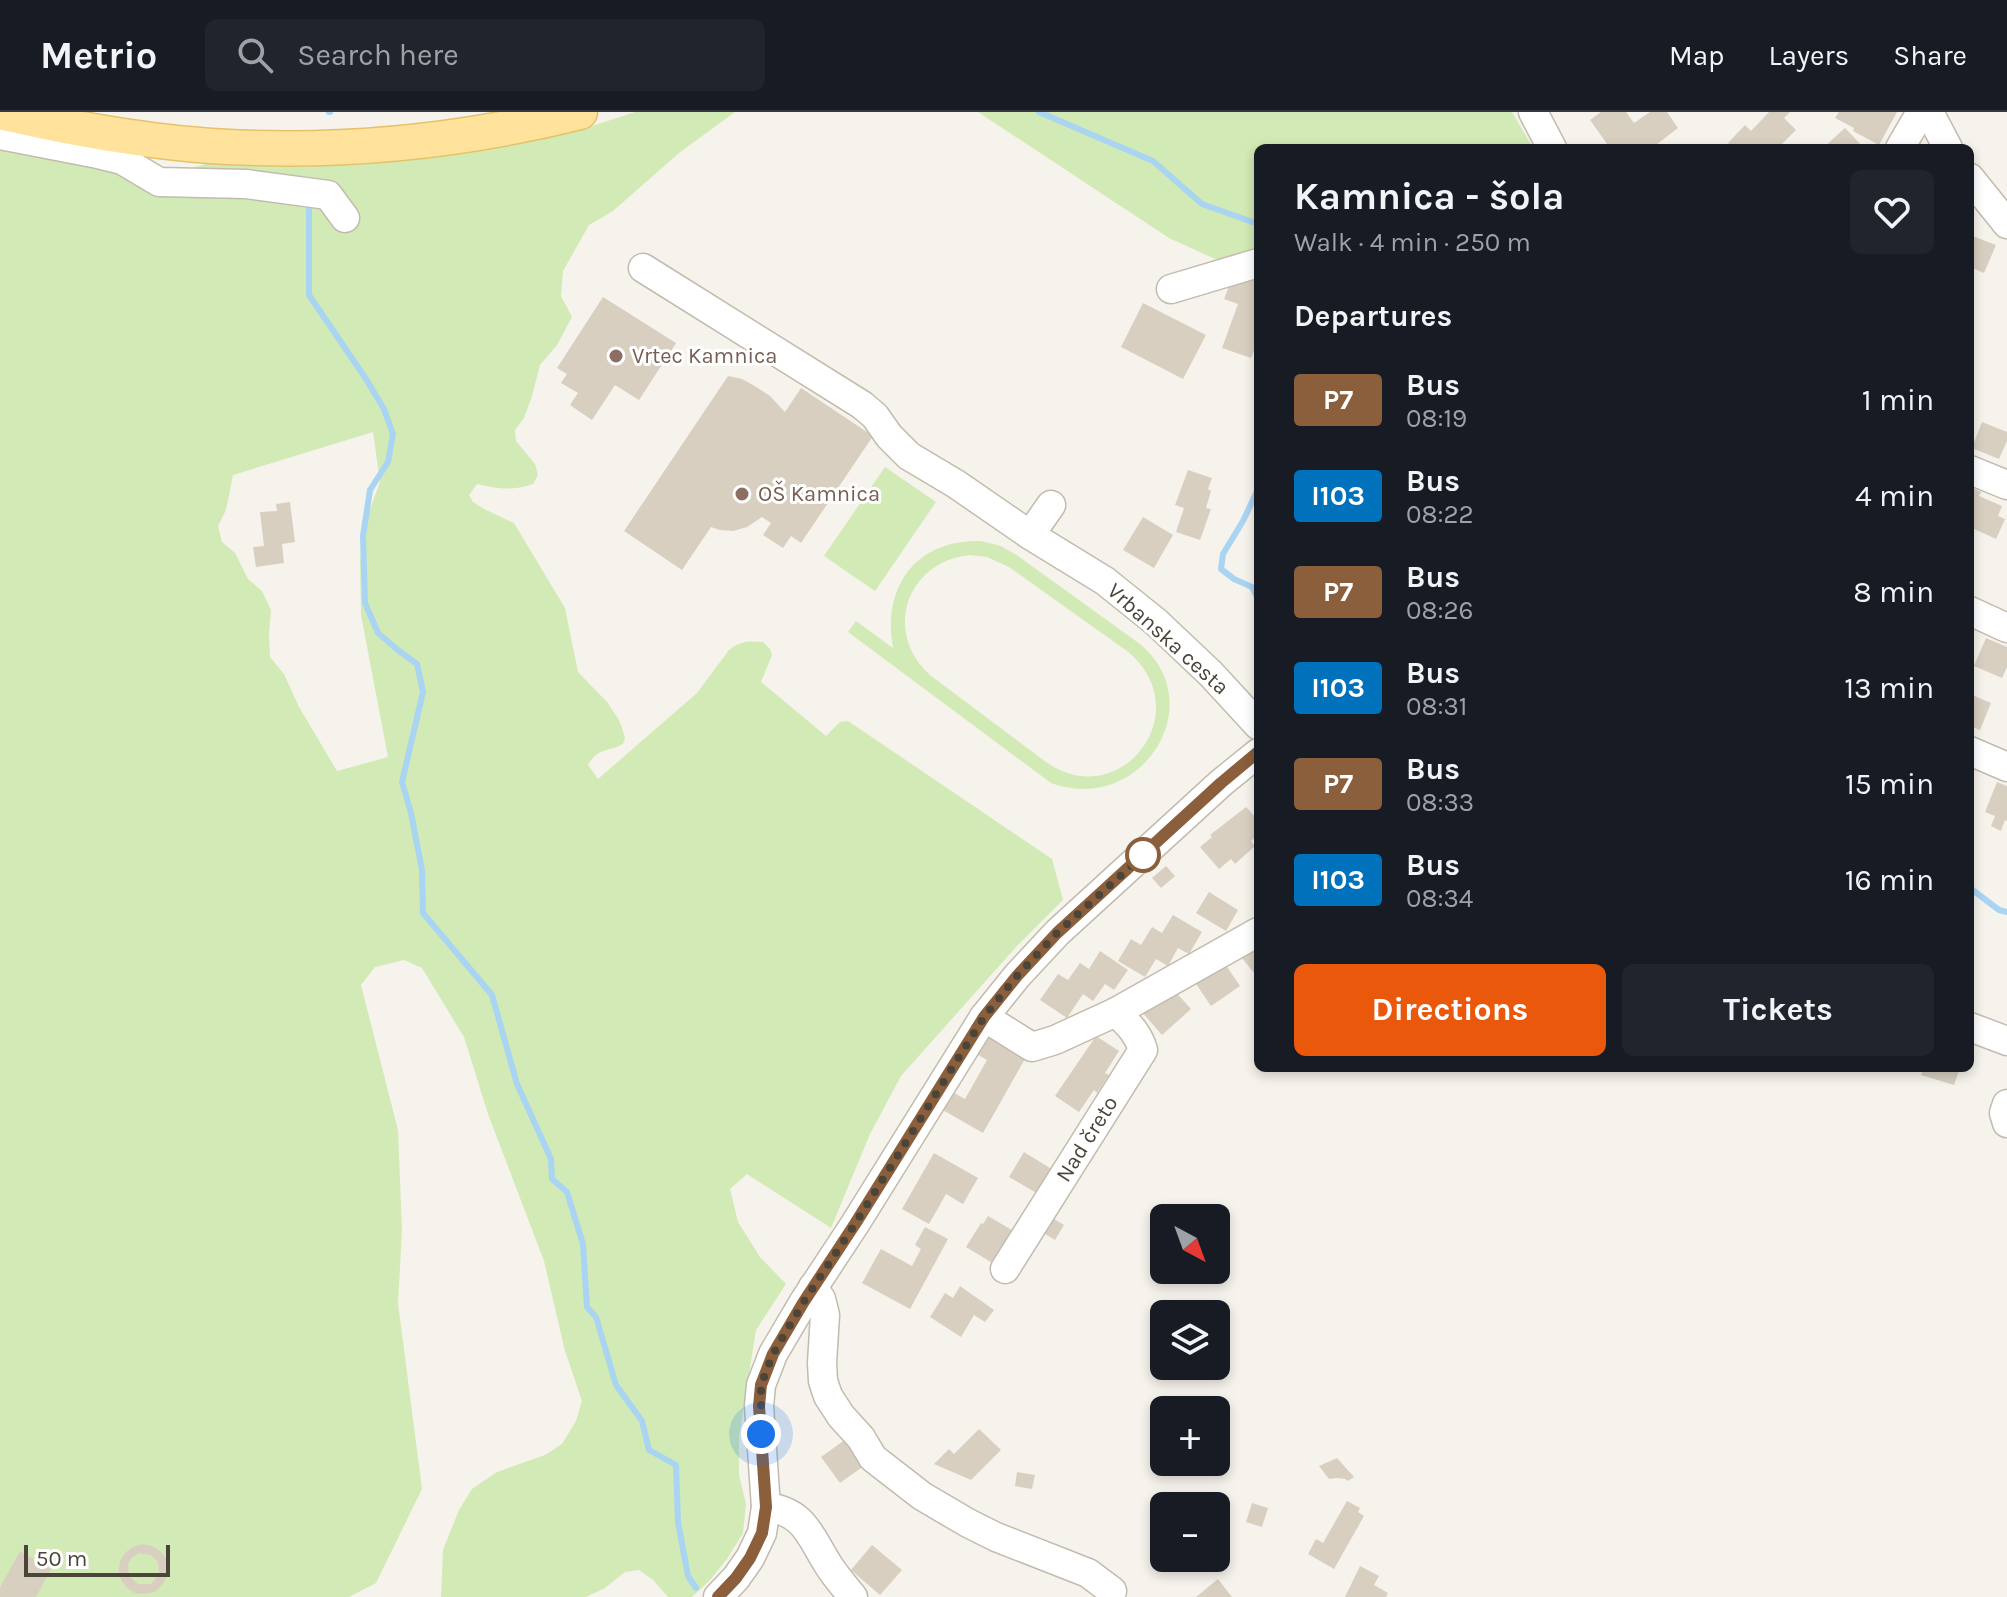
<!DOCTYPE html>
<html lang="en">
<head>
<meta charset="utf-8">
<style>
	:root { --surface:#171b24; --page:#20242c; --text:#f1f3f6; --muted:#9ea1a6; --line:#363941; --accent:#ea580c }
	body { margin:0; font-family:Karla,sans-serif; background:var(--page); color:var(--text); height:100vh; display:flex; flex-direction:column; font-size:30px; white-space:nowrap }
	* { box-sizing:border-box; margin:0 }
	p { font-size:26px; color:var(--muted) }
	.icon { flex:none; width:44px; height:44px; fill:none; stroke:currentColor; stroke-width:2; stroke-linecap:round; stroke-linejoin:round }
	.map { position:relative; flex:1; overflow:hidden }
	.panel { position:absolute; left:1254px; top:32px; width:720px; height:928px; display:flex; flex-direction:column; background:var(--surface); border-radius:12px; box-shadow:0 4px 12px #0003 }
	.panel>* { flex:none }
	.badge { padding:0 16px; border-radius:6px; font-size:28px; line-height:52px }
	.needle { width:52px; rotate:139deg }
	.tools { position:absolute; left:1150px; top:1092px; display:grid; gap:16px }
	.tools a { display:grid; place-items:center; width:80px; height:80px; border-radius:12px; background:var(--surface); box-shadow:0 4px 12px #0003; font-size:40px }
	.scale { position:absolute; left:24px; bottom:20px; width:146px; box-sizing:border-box; padding-left:8px; border:4px solid #4b4439; border-top:0; font-size:22px; line-height:28px; white-space:nowrap; color:#4b4439; -webkit-text-stroke:6px #fff; paint-order:stroke }
	.you { position:absolute; width:40px; height:40px; margin:-20px; border:6px solid #fff; border-radius:50%; background:#1a73e8; box-shadow:0 0 0 12px #1a73e833 }
	.map>.badge { position:absolute; translate:-50% -50%; box-shadow:0 0 0 4px #fff }
	h2 { padding:0 40px; font-size:30px; line-height:72px }
	.round { display:grid; place-items:center; flex:none; width:84px; height:84px; border-radius:12px; background:var(--page) }
	.headline { display:flex; align-items:center; justify-content:space-between; height:136px; padding:0 40px }
	h1 { font-size:38px; font-weight:700; line-height:60px }
	.button { display:flex; gap:16px; margin-top:auto; padding:16px 40px }
	.button a { flex:1; height:92px; border-radius:12px; background:var(--accent); color:#fff; font-size:32px; font-weight:700; line-height:92px; text-align:center }
	.button a+a { background:var(--page); color:var(--text) }
	ul { padding:0; list-style:none }
	li { display:flex; align-items:center; gap:24px; height:96px; padding:0 40px }
	li div { flex:1 }
	li b { display:block; font-size:30px }
	li em { font-style:normal }
	li .badge { min-width:88px; font-weight:700; text-align:center }
	header { display:flex; align-items:center; gap:48px; box-sizing:border-box; height:112px; padding:0 40px; background:var(--surface); border-bottom:2px solid var(--line) }
	header strong { font-size:38px }
	nav { display:flex; gap:44px; margin-inline-start:auto; font-size:28px }
	.search { width:560px; height:72px; background:var(--page); display:flex; align-items:center; gap:20px; box-sizing:border-box; padding:0 28px; border-radius:12px; color:var(--muted); font-size:30px }
	.map>svg:first-child { display:block }
	.green { fill:#d2eab5; fill-rule:evenodd }
	.lines { fill:none; stroke-linecap:round; stroke-linejoin:round }
	.stream { stroke:#a9d4f2; stroke-width:6 }
	.building { fill:#d8cfc1; fill-rule:evenodd }
	.minor-casing { stroke:#c2bbae; stroke-width:31 }
	.major-casing { stroke:#e6c16a; stroke-width:37 }
	.minor { stroke:#fff; stroke-width:28 }
	.major { stroke:#ffe39c; stroke-width:34 }
	.line-casing { stroke:#fff; stroke-width:18 }
	.line { stroke:#8b5e3c; stroke-width:12 }
	.walk { stroke:#4b4439; stroke-width:8; stroke-dasharray:0 14.4 }
	.education-dot { fill:#8d6e63; stroke:#fff; stroke-width:3 }
	.stop-dot { fill:#fff; stroke:#8b5e3c; stroke-width:4 }
	.labels { text-anchor:middle; dominant-baseline:central; stroke-width:6; stroke-linejoin:round; paint-order:stroke }
	.education-label { font-size:22px; fill:#785e54; stroke:#fff; text-anchor:start }
	.street-label { font-size:22px; fill:#4b4439; stroke:#fff }
</style>
</head>
<body>
<header>
<strong>Metrio</strong>
<div class="search"><svg class="icon" aria-label="search" viewBox="0 0 24 24"><circle cx="10" cy="10" r="6"/><path d="M15 15l6 6"/></svg>Search here</div>
<nav><a>Map</a><a>Layers</a><a>Share</a></nav>
</header>
<div class="map">
<svg width="2007" height="1485" viewBox="0 0 2007 1485">
	<rect width="100%" height="100%" fill="#f6f3ec"/>
	<g class="green">
		<path d="M 635,0 L 735,0 L 679,41 L 613,99 L 589,113 L 563,159 L 561,184 L 572,205 L 557,233 L 540,253 L 532,284 L 524,306 L 515,318 L 516,329 L 535,352 L 538,363 L 533,372 C 513,379 497,377 477,372 L 469,383 L 473,390 L 484,397 L 514,411 L 565,496 L 578,560 L 607,590 L 619,608 L 625,625 L 623,632 C 608,640 597,636 588,653 L 598,667 L 697,581 L 729,538 C 740,529 749,529 763,530 L 770,537 L 772,543 L 761,570 L 826,624 L 840,610 L 848,609 L 1052,747 L 1063,788 L 1016,835 L 901,964 L 870,1022 L 831,1116 L 747,1062 L 730,1077 L 738,1110 L 760,1145 L 786,1172 L 756,1218 L 739,1325 L 739,1363 L 746,1392 L 743,1421 L 727,1447 L 710,1468 L 692,1485 L 668,1485 L 653,1468 L 639,1458 L 625,1460 L 605,1476 L 586,1485 L 441,1485 L 443,1438 L 459,1398 L 472,1377 L 497,1360 L 545,1343 L 562,1332 L 576,1309 L 582,1289 L 565,1239 L 544,1149 L 488,1002 L 464,925 L 422,856 L 404,848 L 375,855 L 361,873 L 398,1018 L 402,1118 L 398,1191 L 422,1377 L 376,1471 L 349,1485 L 0,1485 L 0,29 L 148,69 L 212,50 L 356,51 L 503,34 L 580,18 ZM 373,320 L 380,370 L 368,403 L 360,449 L 361,503 L 388,645 L 337,659 L 299,595 L 284,562 L 270,545 L 269,522 L 271,498 L 262,479 L 248,467 L 235,441 L 222,430 L 218,414 L 226,398 L 233,363 Z"/>
		<path d="M 978,0 L 1512,0 L 1533,36 L 1258,36 L 1258,143 L 1224,151 L 1169,126 Z"/>
		<path d="M 885,355 L 936,390 L 875,479 L 824,444 Z"/>
		<path d="M 981,429 L 1001,434 L 1018,444 L 1140,532 C 1212,592 1141,704 1051,671 L 848,520 L 856,509 L 893,536 C 882,475 916,427 981,429 ZM 970,443 L 987,445 L 1009,455 L 1127,539 C 1200,598 1121,703 1046,650 L 930,563 C 882,520 907,449 970,443 Z"/>
	</g>
	<g class="lines">
		<g class="stream">
			<path d="M 329,0 L 330,0"/>
			<path d="M 1039,0 L 1153,49 L 1202,92 L 1258,112"/>
			<path d="M 309,97 L 309,183 L 366,267 L 384,297 L 393,322 L 388,350 L 370,378 L 363,424 L 365,491 L 378,521 L 399,539 L 417,552 L 423,580 L 402,670 L 411,701 L 422,758 L 423,801 L 492,883 L 517,972 L 551,1047 L 552,1067 L 567,1080 L 583,1132 L 587,1195 L 596,1205 L 616,1273 L 642,1309 L 649,1338 L 676,1353 L 678,1410 L 688,1464 L 696,1476"/>
			<path d="M 1258,377 L 1243,409 L 1223,442 L 1221,457 L 1234,467 L 1252,475 L 1258,487"/>
			<path d="M 1970,776 L 1999,798 L 2007,800"/>
		</g>
	</g>
	<g class="building">
		<path d="M 1601,0 L 1626,0 L 1634,11 L 1650,0 L 1667,0 L 1678,16 L 1652,36 L 1610,36 L 1590,8 Z"/>
		<path d="M 1769,0 L 1790,0 L 1784,6 L 1796,18 L 1778,36 L 1734,36 L 1728,31 L 1745,13 L 1751,19 Z"/>
		<path d="M 1839,0 L 1897,0 L 1879,33 L 1853,19 L 1854,16 L 1835,6 Z"/>
		<path d="M 1845,16 L 1864,36 L 1823,36 Z"/>
		<path d="M 1970,123 L 1996,133 L 1984,161 L 1970,155 Z"/>
		<path d="M 1258,162 L 1258,228 L 1251,246 L 1222,236 L 1238,192 L 1224,187 L 1233,164 Z"/>
		<path d="M 603,185 L 676,231 L 639,288 L 615,273 L 592,308 L 570,293 L 578,281 L 561,271 L 567,262 L 557,256 Z"/>
		<path d="M 1143,191 L 1206,223 L 1183,267 L 1121,235 Z"/>
		<path d="M 728,264 L 742,267 L 753,273 L 770,284 L 785,300 L 801,276 L 873,324 L 801,431 L 791,424 L 783,436 L 763,423 L 771,411 L 762,405 L 747,415 L 733,419 L 720,418 L 711,415 L 682,458 L 624,419 Z"/>
		<path d="M 1982,310 L 2007,320 L 2007,329 L 1999,347 L 1972,336 Z"/>
		<path d="M 1188,358 L 1212,366 L 1208,377 L 1211,379 L 1206,396 L 1211,397 L 1200,428 L 1176,420 L 1184,396 L 1175,393 Z"/>
		<path d="M 1972,376 L 1981,380 L 1979,384 L 2002,394 L 1998,404 L 2005,407 L 1996,427 L 1970,415 L 1970,380 Z"/>
		<path d="M 290,390 L 295,430 L 282,432 L 284,451 L 256,455 L 253,435 L 264,434 L 260,400 L 277,399 L 276,392 Z"/>
		<path d="M 1143,405 L 1173,423 L 1154,456 L 1123,438 Z"/>
		<path d="M 1986,526 L 2007,535 L 2007,555 L 2002,566 L 1974,554 Z"/>
		<path d="M 1970,582 L 1991,591 L 1980,618 L 1970,614 Z"/>
		<path d="M 1997,670 L 2007,674 L 2007,709 L 2005,708 L 2001,719 L 1991,714 L 1995,704 L 1985,700 Z"/>
		<path d="M 1246,695 L 1258,708 L 1258,723 L 1251,729 L 1255,734 L 1235,752 L 1231,747 L 1219,757 L 1200,735 L 1212,725 L 1210,723 Z"/>
		<path d="M 1166,754 L 1175,764 L 1161,776 L 1152,766 Z"/>
		<path d="M 1209,780 L 1238,798 L 1226,819 L 1196,801 Z"/>
		<path d="M 1173,803 L 1202,820 L 1189,842 L 1178,836 L 1168,854 L 1156,847 L 1145,865 L 1118,849 L 1131,827 L 1141,833 L 1152,815 L 1162,821 Z"/>
		<path d="M 1258,833 L 1258,866 L 1242,846 Z"/>
		<path d="M 1100,839 L 1128,858 L 1114,878 L 1105,872 L 1093,889 L 1083,882 L 1067,906 L 1040,888 L 1058,862 L 1068,868 L 1080,851 L 1089,857 Z"/>
		<path d="M 1221,846 L 1240,874 L 1211,894 L 1192,866 Z"/>
		<path d="M 1171,875 L 1191,897 L 1162,923 L 1142,900 Z"/>
		<path d="M 984,921 L 1026,945 L 983,1021 L 941,997 L 951,979 L 965,987 L 987,948 L 973,940 Z"/>
		<path d="M 1096,924 L 1119,939 L 1105,961 L 1109,963 L 1097,981 L 1094,978 L 1079,1000 L 1055,984 Z"/>
		<path d="M 1924,956 L 1960,956 L 1954,973 L 1921,963 Z"/>
		<path d="M 1024,1040 L 1053,1058 L 1038,1082 L 1009,1065 Z"/>
		<path d="M 934,1041 L 978,1066 L 963,1092 L 946,1082 L 929,1112 L 902,1097 Z"/>
		<path d="M 1046,1102 L 1064,1113 L 1055,1128 L 1037,1117 Z"/>
		<path d="M 988,1104 L 1020,1123 L 994,1152 L 966,1135 L 981,1111 L 983,1112 Z"/>
		<path d="M 925,1115 L 948,1127 L 910,1197 L 862,1171 L 881,1137 L 912,1154 L 921,1137 L 915,1133 Z"/>
		<path d="M 960,1174 L 994,1198 L 985,1210 L 974,1203 L 961,1225 L 930,1205 L 945,1181 L 953,1186 Z"/>
		<path d="M 979,1317 L 1001,1338 L 971,1368 L 934,1352 L 949,1337 L 954,1342 Z"/>
		<path d="M 849,1325 L 868,1351 L 840,1371 L 821,1345 Z"/>
		<path d="M 1337,1346 L 1354,1365 L 1348,1369 L 1345,1367 L 1337,1366 L 1329,1367 L 1319,1354 Z"/>
		<path d="M 1017,1360 L 1035,1363 L 1032,1377 L 1015,1374 Z"/>
		<path d="M 1347,1389 L 1360,1396 L 1358,1400 L 1364,1404 L 1334,1457 L 1308,1442 L 1316,1427 L 1323,1431 Z"/>
		<path d="M 1252,1391 L 1268,1396 L 1262,1415 L 1246,1410 Z"/>
		<path d="M 142,1432 L 152,1434 L 160,1439 L 166,1446 L 168,1456 L 167,1465 L 162,1473 L 155,1480 L 145,1482 L 135,1481 L 127,1476 L 121,1468 L 119,1459 L 120,1449 L 125,1441 L 133,1435 ZM 139,1441 L 151,1443 L 158,1450 L 159,1462 L 151,1472 L 138,1472 L 129,1464 L 128,1452 L 131,1446 Z"/>
		<path d="M 872,1433 L 902,1458 L 880,1483 L 851,1458 Z"/>
		<path d="M 20,1439 L 51,1457 L 36,1485 L 0,1485 L 0,1476 Z"/>
		<path d="M 1360,1454 L 1379,1464 L 1374,1473 L 1388,1481 L 1386,1485 L 1345,1485 Z"/>
		<path d="M 1218,1467 L 1232,1485 L 1196,1485 Z"/>
	</g>
	<g class="lines">
		<defs>
			<g id="minor">
				<path d="M 1533,0 L 1552,36"/>
				<path d="M 1929,0 L 1948,36"/>
				<path d="M 0,23 L 93,41 L 122,48 L 159,70 L 246,72 L 328,83 L 345,106"/>
				<path d="M 1900,36 L 1921,0"/>
				<path d="M 1970,66 L 2007,112"/>
				<path d="M 643,156 L 862,293 L 875,304 L 889,324 L 909,344 L 956,372 L 1030,423 L 1105,469 L 1156,510 L 1211,562 L 1258,613"/>
				<path d="M 1171,177 L 1258,151"/>
				<path d="M 1970,358 L 2007,373"/>
				<path d="M 1030,423 L 1051,393"/>
				<path d="M 1970,499 L 2007,516"/>
				<path d="M 1970,639 L 2007,655"/>
				<path d="M 984,905 L 1032,935 L 1055,928 L 1116,900 L 1258,820"/>
				<path d="M 1970,915 L 2007,929"/>
				<path d="M 2007,992 L 2004,1001 L 2007,1011"/>
				<path d="M 1005,1157 L 1143,938 C 1138,921 1128,912 1116,900"/>
				<path d="M 813,1175 L 821,1187 L 825,1203 L 822,1251 L 823,1269 L 828,1284 L 841,1304 L 861,1326 L 873,1346 L 922,1384 L 968,1411 L 996,1425 L 1088,1461 L 1112,1479"/>
				<path d="M 766,1395 C 806,1400 810,1425 829,1454 C 836,1465 845,1475 853,1485"/>
				<path d="M 718,1485 L 736,1466 L 750,1446 L 762,1421 L 766,1395 L 759,1294 L 761,1273 L 773,1242 L 803,1191 L 855,1112 L 984,905 L 1017,864 L 1057,821 L 1221,671 L 1258,641"/>
			</g>
			<path id="major" d="M 0,0 C 69,16 140,29 211,34 C 335,42 460,30 580,0"/>
		</defs>
		<use href="#minor" class="minor-casing"/>
		<use href="#major" class="major-casing"/>
		<use href="#minor" class="minor"/>
		<use href="#major" class="major"/>
	</g>
	<g class="lines">
		<defs>
			<path id="line" d="M 718,1485 L 736,1466 L 750,1446 L 762,1421 L 766,1395 L 759,1294 L 761,1273 L 773,1242 L 803,1191 L 855,1112 L 984,905 L 1017,864 L 1057,821 L 1221,671 L 1258,640"/>
		</defs>
		<use href="#line" class="line-casing"/>
		<use href="#line" class="line"/>
		<path class="walk" d="M 761,1322 L 761,1273 L 773,1242 L 803,1191 L 855,1112 L 984,905 L 1017,864 L 1057,821 L 1148,739 L 1143,743"/>
	</g>
	<g class="education-dot">
		<circle cx="616" cy="244" r="8"/>
		<circle cx="742" cy="382" r="8"/>
	</g>
	<circle class="stop-dot" cx="1143" cy="743" r="16"/>
	<g class="labels">
		<g class="education-label">
			<text x="632" y="244">Vrtec Kamnica</text>
			<text x="758" y="382">OŠ Kamnica</text>
		</g>
		<g class="street-label">
			<text transform="translate(1168 527) rotate(42)">Vrbanska cesta</text>
			<text transform="translate(1087 1027) rotate(-58)">Nad čreto</text>
		</g>
	</g>
</svg>
<div class="tools">
<a><svg class="needle" viewBox="-14 -14 28 28"><path d="M0-13l5 13h-10z" fill="#e53935"/><path d="M0 13l5-13h-10z" fill="#9ea1a6"/></svg></a>
<a><svg class="icon" aria-label="layers" viewBox="0 0 24 24"><path d="M12 4l9 5-9 5-9-5zM3 14l9 5 9-5"/></svg></a>
<a>+</a>
<a>−</a>
</div>
<div class="scale">50 m</div>
<div class="you" style="left:761px;top:1322px"></div>
<section class="panel">
<div class="headline"><div><h1>Kamnica - šola</h1><p>Walk · 4 min · 250 m</p></div><a class="round"><svg class="icon" aria-label="heart" viewBox="0 0 24 24"><path d="M12 20l-8-8c-3-5 5-10 8-4 3-6 11-1 8 4z"/></svg></a></div>
<h2>Departures</h2>
<ul>
<li><span class="badge" style="background:#8b5e3c;color:#fff">P7</span><div><b>Bus</b><p>08:19</p></div><em>1 min</em></li>
<li><span class="badge" style="background:#0072bc;color:#fff">I103</span><div><b>Bus</b><p>08:22</p></div><em>4 min</em></li>
<li><span class="badge" style="background:#8b5e3c;color:#fff">P7</span><div><b>Bus</b><p>08:26</p></div><em>8 min</em></li>
<li><span class="badge" style="background:#0072bc;color:#fff">I103</span><div><b>Bus</b><p>08:31</p></div><em>13 min</em></li>
<li><span class="badge" style="background:#8b5e3c;color:#fff">P7</span><div><b>Bus</b><p>08:33</p></div><em>15 min</em></li>
<li><span class="badge" style="background:#0072bc;color:#fff">I103</span><div><b>Bus</b><p>08:34</p></div><em>16 min</em></li>
</ul>
<div class="button"><a>Directions</a><a>Tickets</a></div>
</section>
</div>
</body>
</html>
